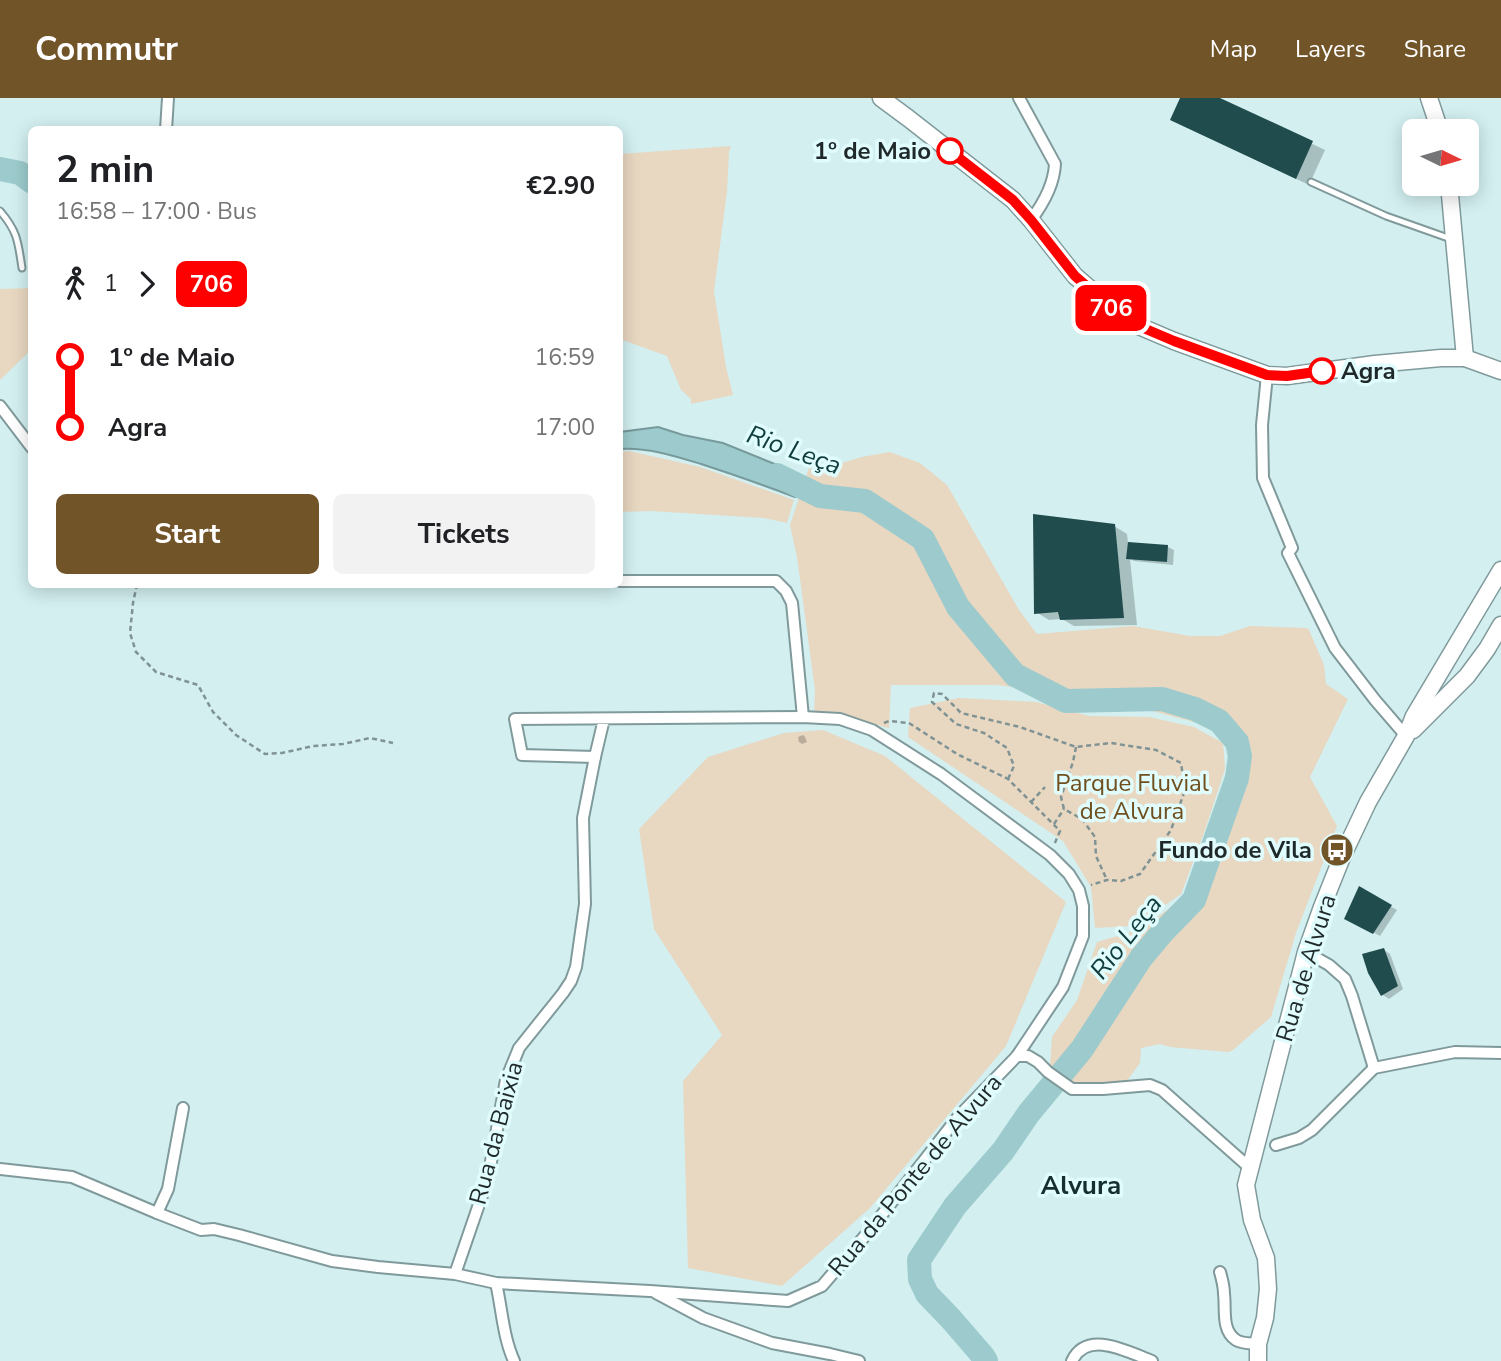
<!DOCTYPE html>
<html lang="en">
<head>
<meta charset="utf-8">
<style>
	:root { --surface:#fff; --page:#f2f2f2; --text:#202124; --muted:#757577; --accent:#725429 }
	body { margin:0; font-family:"Nunito Sans",sans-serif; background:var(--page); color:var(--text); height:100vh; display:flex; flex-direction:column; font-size:26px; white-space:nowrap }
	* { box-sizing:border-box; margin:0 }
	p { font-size:23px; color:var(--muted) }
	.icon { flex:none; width:38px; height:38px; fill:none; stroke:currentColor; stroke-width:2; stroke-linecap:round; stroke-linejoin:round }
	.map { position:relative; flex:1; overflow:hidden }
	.side { position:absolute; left:28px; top:28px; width:595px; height:462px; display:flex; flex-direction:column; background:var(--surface); border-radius:10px; box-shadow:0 4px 18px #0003 }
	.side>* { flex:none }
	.badge { padding:0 14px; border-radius:10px; font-size:24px; line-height:46px }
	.needle { width:46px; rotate:95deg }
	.tools { position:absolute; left:1402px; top:21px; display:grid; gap:14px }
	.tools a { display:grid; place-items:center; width:77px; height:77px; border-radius:10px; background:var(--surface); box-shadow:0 4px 18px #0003; font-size:35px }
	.map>.badge { position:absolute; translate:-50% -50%; box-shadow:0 0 0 4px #fff }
	.legs { display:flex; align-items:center; gap:10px; height:77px; padding:0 28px; font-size:23px }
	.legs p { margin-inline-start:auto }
	.headline { display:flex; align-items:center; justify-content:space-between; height:119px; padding:0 28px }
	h1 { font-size:38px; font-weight:700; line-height:52px }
	.primary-button { display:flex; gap:14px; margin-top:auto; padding:14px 28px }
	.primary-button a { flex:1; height:80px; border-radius:10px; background:var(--accent); color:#fff; font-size:28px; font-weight:700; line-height:80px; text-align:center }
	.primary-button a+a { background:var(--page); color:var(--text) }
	ul { padding:0 28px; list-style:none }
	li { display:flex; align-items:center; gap:24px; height:70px; font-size:26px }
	li i { display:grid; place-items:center; width:10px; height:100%; margin:0 9px; background:currentColor }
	li i::after { content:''; width:18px; height:18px; margin:-9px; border:5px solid; border-radius:50%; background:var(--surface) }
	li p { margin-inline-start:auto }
	li:first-child i { background:linear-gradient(#0000 50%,currentColor 0) }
	li:last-child i { background:linear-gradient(currentColor 50%,#0000 0) }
	header { display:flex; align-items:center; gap:42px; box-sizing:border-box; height:98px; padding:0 35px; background:var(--accent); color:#fff }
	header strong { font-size:33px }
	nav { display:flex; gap:38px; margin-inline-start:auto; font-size:24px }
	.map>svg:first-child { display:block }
	.green { fill:#e8d7c1 }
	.water { fill:#9dcbcd; stroke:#779a9c; stroke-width:2 }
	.shadow { fill:#0003 }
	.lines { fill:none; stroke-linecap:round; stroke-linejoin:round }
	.river { stroke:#9dcbcd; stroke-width:24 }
	.building { fill:#204c4e }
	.lane-casing { stroke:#809a9b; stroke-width:9 }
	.street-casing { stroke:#809a9b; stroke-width:14 }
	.secondary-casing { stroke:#809a9b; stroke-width:19 }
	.path { stroke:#809394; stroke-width:2.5; stroke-dasharray:5 3.5; stroke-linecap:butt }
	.lane { stroke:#fff; stroke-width:5 }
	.street { stroke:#fff; stroke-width:10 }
	.secondary { stroke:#fff; stroke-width:16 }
	.line-1-casing { stroke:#fff; stroke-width:16 }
	.line-1 { stroke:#f00; stroke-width:10 }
	.stop-1-dot { fill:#fff; stroke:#f00; stroke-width:3.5 }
	.labels { text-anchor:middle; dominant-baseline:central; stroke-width:7; stroke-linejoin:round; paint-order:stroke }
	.stop-label { font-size:24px; font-weight:bold; fill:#1f292a; stroke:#e0fcfd; text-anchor:end }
	.park-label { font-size:24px; fill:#704f1e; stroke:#e0fcfd }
	.poi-label { font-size:24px; font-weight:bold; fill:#1f292a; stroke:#e0fcfd; text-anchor:end }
	.street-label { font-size:24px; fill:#1f292a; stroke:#e0fcfd }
	.water-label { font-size:26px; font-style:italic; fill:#0f3b3d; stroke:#e0fcfd }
	.neighbourhood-label { font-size:26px; font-weight:bold; fill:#162e2f; stroke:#e0fcfd }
</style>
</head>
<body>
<header>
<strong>Commutr</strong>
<nav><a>Map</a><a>Layers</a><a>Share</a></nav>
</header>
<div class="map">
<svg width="1501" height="1263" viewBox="0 0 1501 1263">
	<rect width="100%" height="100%" fill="#d3eff0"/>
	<g class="green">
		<path d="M 731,48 L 729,54 L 727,93 L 714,193 L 726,269 L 733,297 L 691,306 L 691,301 L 681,292 L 667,258 L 620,241 L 620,56 Z"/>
		<path d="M 31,190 L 31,252 L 0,282 L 0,191 Z"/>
		<path d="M 629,353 L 700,369 L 794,402 L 787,425 L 764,420 L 651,413 L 620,414 L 620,354 Z"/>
		<path d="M 890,354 L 920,365 L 947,387 L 1019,512 L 1037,536 L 1133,528 L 1190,538 L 1220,538 L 1250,528 L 1307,530 L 1309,532 L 1324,567 L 1326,586 L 1348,601 L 1310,679 L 1337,728 L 1296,835 L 1271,919 L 1233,952 L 1229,954 L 1170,949 L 1160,946 L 1141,950 L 1140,965 L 1124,987 L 1073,988 L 1050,968 L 1052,939 L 1077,902 L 1097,844 L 1142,831 L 1185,798 L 1229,680 L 1230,650 L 1213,629 L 1152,613 L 1058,605 L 1022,590 L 996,587 L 891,587 L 889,630 L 842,618 L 814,616 L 815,592 L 797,459 L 790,427 L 809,370 L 818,372 L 862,359 Z"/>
		<path d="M 959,600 L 1036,604 L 1089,618 L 1149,619 L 1194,629 L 1223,645 L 1225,671 L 1204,735 L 1181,796 L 1135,828 L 1095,830 L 1091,789 L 1063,743 L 908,639 L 910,610 Z"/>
		<path d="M 823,632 L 885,658 L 1066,804 L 1006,948 L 870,1110 L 782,1188 L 688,1170 L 683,983 L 722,937 L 654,831 L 639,731 L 708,659 L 784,635 Z"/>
	</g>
	<path class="water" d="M 658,329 L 683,337 L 723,345 L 787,371 L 817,386 L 795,399 C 763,387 732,376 701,366 C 675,358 647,349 620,351 L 620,334 Z"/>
	<g class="shadow">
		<path d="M 1181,0 L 1216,0 L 1325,52 L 1309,87 L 1185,28 Z"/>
		<path d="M 1114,428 L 1127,436 L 1128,445 L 1168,449 L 1174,452 L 1173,467 L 1134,463 L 1130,461 L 1137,527 L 1074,528 L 1062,521 L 1049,522 L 1036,514 Z"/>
		<path d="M 803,637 L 805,639 L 807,644 L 802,646 L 799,644 L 798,639 Z"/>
		<path d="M 1360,791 L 1397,812 L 1380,838 L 1347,820 Z"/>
		<path d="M 1384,852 L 1390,856 L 1403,891 L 1389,901 L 1383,897 L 1370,874 Z"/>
	</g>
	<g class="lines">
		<g class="river">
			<path d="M 0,71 L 20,75 L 32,84"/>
			<path d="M 777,377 L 820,398 L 865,403 L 923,441 L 958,509 L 1015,577 L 1066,603 L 1162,601 L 1195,611 L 1219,623 L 1237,644 L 1240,658 L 1237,680 L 1194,802 L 1161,836 L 1141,860 L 1082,951 L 1029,1015 L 1003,1053 L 955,1108 L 919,1162 L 920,1181 L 927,1196 L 951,1221 L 983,1258 L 986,1263"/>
		</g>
	</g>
	<g class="building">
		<path d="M 1180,0 L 1220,0 L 1313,43 L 1296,81 L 1170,22 Z"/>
		<path d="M 1033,416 L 1115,426 L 1124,520 L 1060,522 L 1058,514 L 1034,516 Z"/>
		<path d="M 1128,444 L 1168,447 L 1167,464 L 1126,461 Z"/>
		<path d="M 1359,788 L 1392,807 L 1373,836 L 1344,821 Z"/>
		<path d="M 1384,850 L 1398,888 L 1381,898 L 1368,875 L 1362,856 Z"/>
	</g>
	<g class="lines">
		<defs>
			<g id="lane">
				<path d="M 1311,84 L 1386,118 L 1451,141"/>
				<path d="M 0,113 C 18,134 18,144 22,170"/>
			</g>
			<g id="street">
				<path d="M 1019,0 L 1055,66 C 1054,87 1043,106 1031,122"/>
				<path d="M 166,32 L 168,0"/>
				<path d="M 1267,277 L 1262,327 L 1263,380 L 1292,450 L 1288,455 L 1335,550 L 1375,602 L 1406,638"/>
				<path d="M 0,308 L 32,350"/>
				<path d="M 620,483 L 776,483 L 786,493 L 792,505 L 803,619"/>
				<path d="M 1306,854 L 1329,867 L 1345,881 L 1352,898 L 1374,970"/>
				<path d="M 1017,958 L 1028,958 L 1038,964 L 1048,974 L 1072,991 L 1103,991 L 1150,987 L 1162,992 L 1250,1070"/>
				<path d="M 1276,1047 L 1299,1040 L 1312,1032 L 1374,970 L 1455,954 L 1501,955"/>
				<path d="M 0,1071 L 72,1079 L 157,1115 L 201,1132 L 214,1131 L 239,1137 L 332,1163 L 378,1169 L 455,1176 L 496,1185 L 650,1193 L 788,1203 L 822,1188 L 870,1132 L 958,1019 L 1017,958 L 1063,889 L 1083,838 L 1083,808 L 1079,792 L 1069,776 L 1050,757 L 941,676 L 872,632 L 840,621 L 803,619 L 515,621 L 522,657 L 595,659 L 604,621"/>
				<path d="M 157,1115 L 168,1091 L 183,1010"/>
				<path d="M 1220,1174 C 1222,1181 1224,1188 1224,1196 C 1226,1211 1221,1232 1236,1242 C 1242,1246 1251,1245 1258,1246"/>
				<path d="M 455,1176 L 488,1080 L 506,982 L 519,950 L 563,895 L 571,883 L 576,869 L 585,806 L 583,720 L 595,659"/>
				<path d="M 496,1185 C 502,1211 503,1239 514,1263"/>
				<path d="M 656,1195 L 703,1220 L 772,1245 L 830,1256 L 859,1263"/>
				<path d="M 1072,1263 C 1087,1231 1128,1254 1152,1263"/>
			</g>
			<g id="secondary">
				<path d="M 881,0 L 908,20 L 1013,102 L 1031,122 L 1075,178 L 1127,223 L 1174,243 L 1267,277 L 1287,278 L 1375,266 L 1441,260 L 1465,260 L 1501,273"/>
				<path d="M 1429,0 L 1440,33"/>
				<path d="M 1449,86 L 1465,260"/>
				<path d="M 1413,632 L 1467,578 L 1487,551 L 1501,527"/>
				<path d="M 1258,1263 L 1258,1246 L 1265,1220 L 1268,1191 L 1266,1160 L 1252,1122 L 1246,1087 L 1306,854 L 1322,809 L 1342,759 L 1368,704 L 1406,638 L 1414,618 L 1501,472"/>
			</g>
		</defs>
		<use href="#lane" class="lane-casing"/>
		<use href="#street" class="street-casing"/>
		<use href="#secondary" class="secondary-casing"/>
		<g class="path">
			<path d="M 137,486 L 133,505 L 130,535 L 136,554 L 156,574 L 198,587 L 213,614 L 236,637 L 265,656 L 282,655 L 313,648 L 343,646 L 370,640 L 393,645"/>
			<path d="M 884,625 L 889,623 L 909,625 L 957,656 L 1008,681 L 1060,733 L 1054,747"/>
			<path d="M 1076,649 L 1073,664 L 1061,699 L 1064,711 L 1082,721 L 1095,739 L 1096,758 L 1107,782"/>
			<path d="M 1008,681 L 1014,668 L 1007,650 L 984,635 L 956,626 L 932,604 L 934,595 L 942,596 L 961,615 L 1020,629 L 1076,649 L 1111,645 L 1156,652 L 1181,665 L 1185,692 L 1171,732 L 1140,776 L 1121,783 L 1107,782 L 1091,787"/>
			<path d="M 1031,704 L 1045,689"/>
			<path d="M 1054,726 L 1064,711"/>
		</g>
		<use href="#lane" class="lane"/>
		<use href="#street" class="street"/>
		<use href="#secondary" class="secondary"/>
	</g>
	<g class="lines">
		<defs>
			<path id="line-1" d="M 950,53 L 1013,102 L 1031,122 L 1075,178 L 1127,223 L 1174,243 L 1267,277 L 1287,278 L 1322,273"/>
		</defs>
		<use href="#line-1" class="line-1-casing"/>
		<use href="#line-1" class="line-1"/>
	</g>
	<defs>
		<symbol id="bus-disc" viewBox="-11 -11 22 22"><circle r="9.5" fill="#725429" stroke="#e0fcfd"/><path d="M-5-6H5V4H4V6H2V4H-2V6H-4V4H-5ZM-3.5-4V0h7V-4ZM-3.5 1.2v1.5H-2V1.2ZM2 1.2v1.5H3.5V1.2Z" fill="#fff"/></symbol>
	</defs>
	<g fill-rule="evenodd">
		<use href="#bus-disc" x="1318" y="733" width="38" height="38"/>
	</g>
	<g class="stop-1-dot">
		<circle cx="950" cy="53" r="12"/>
		<circle cx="1322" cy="273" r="12"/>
	</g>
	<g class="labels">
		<g class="stop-label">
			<text x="931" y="53">1º de Maio</text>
			<text x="1341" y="273" text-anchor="start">Agra</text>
		</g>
		<g class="park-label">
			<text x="1132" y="685">Parque Fluvial<tspan x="1132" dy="28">de Alvura</tspan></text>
		</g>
		<g class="poi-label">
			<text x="1312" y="752">Fundo de Vila</text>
		</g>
		<g class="street-label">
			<text transform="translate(1306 870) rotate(-73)">Rua de Alvura</text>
			<text transform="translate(496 1035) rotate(-75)">Rua da Baixia</text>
			<text transform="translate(915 1077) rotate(-50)">Rua da Ponte de Alvura</text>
		</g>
		<g class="water-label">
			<text transform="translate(794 352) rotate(20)">Rio Leça</text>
			<text transform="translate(1126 839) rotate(-52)">Rio Leça</text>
		</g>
		<g class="neighbourhood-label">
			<text x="1081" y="1087">Alvura</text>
		</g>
	</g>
</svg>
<div class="tools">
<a><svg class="needle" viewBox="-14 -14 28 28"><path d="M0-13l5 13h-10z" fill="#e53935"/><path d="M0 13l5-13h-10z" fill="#757577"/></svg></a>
</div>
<b class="badge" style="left:1111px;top:210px;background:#f00;color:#fff">706</b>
<section class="side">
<div class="headline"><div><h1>2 min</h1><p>16:58 – 17:00 · Bus</p></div><b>€2.90</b></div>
<div class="legs"><svg class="icon" aria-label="walk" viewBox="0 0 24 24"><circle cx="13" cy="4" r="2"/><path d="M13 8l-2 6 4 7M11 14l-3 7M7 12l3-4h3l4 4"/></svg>1<svg class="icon" aria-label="forward" viewBox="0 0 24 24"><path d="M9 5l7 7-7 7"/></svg><b class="badge" style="background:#f00;color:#fff">706</b></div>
<ul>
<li><i style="color:#f00"></i><b>1º de Maio</b><p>16:59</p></li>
<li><i style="color:#f00"></i><b>Agra</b><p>17:00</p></li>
</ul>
<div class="primary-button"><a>Start</a><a>Tickets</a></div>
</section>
</div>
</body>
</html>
